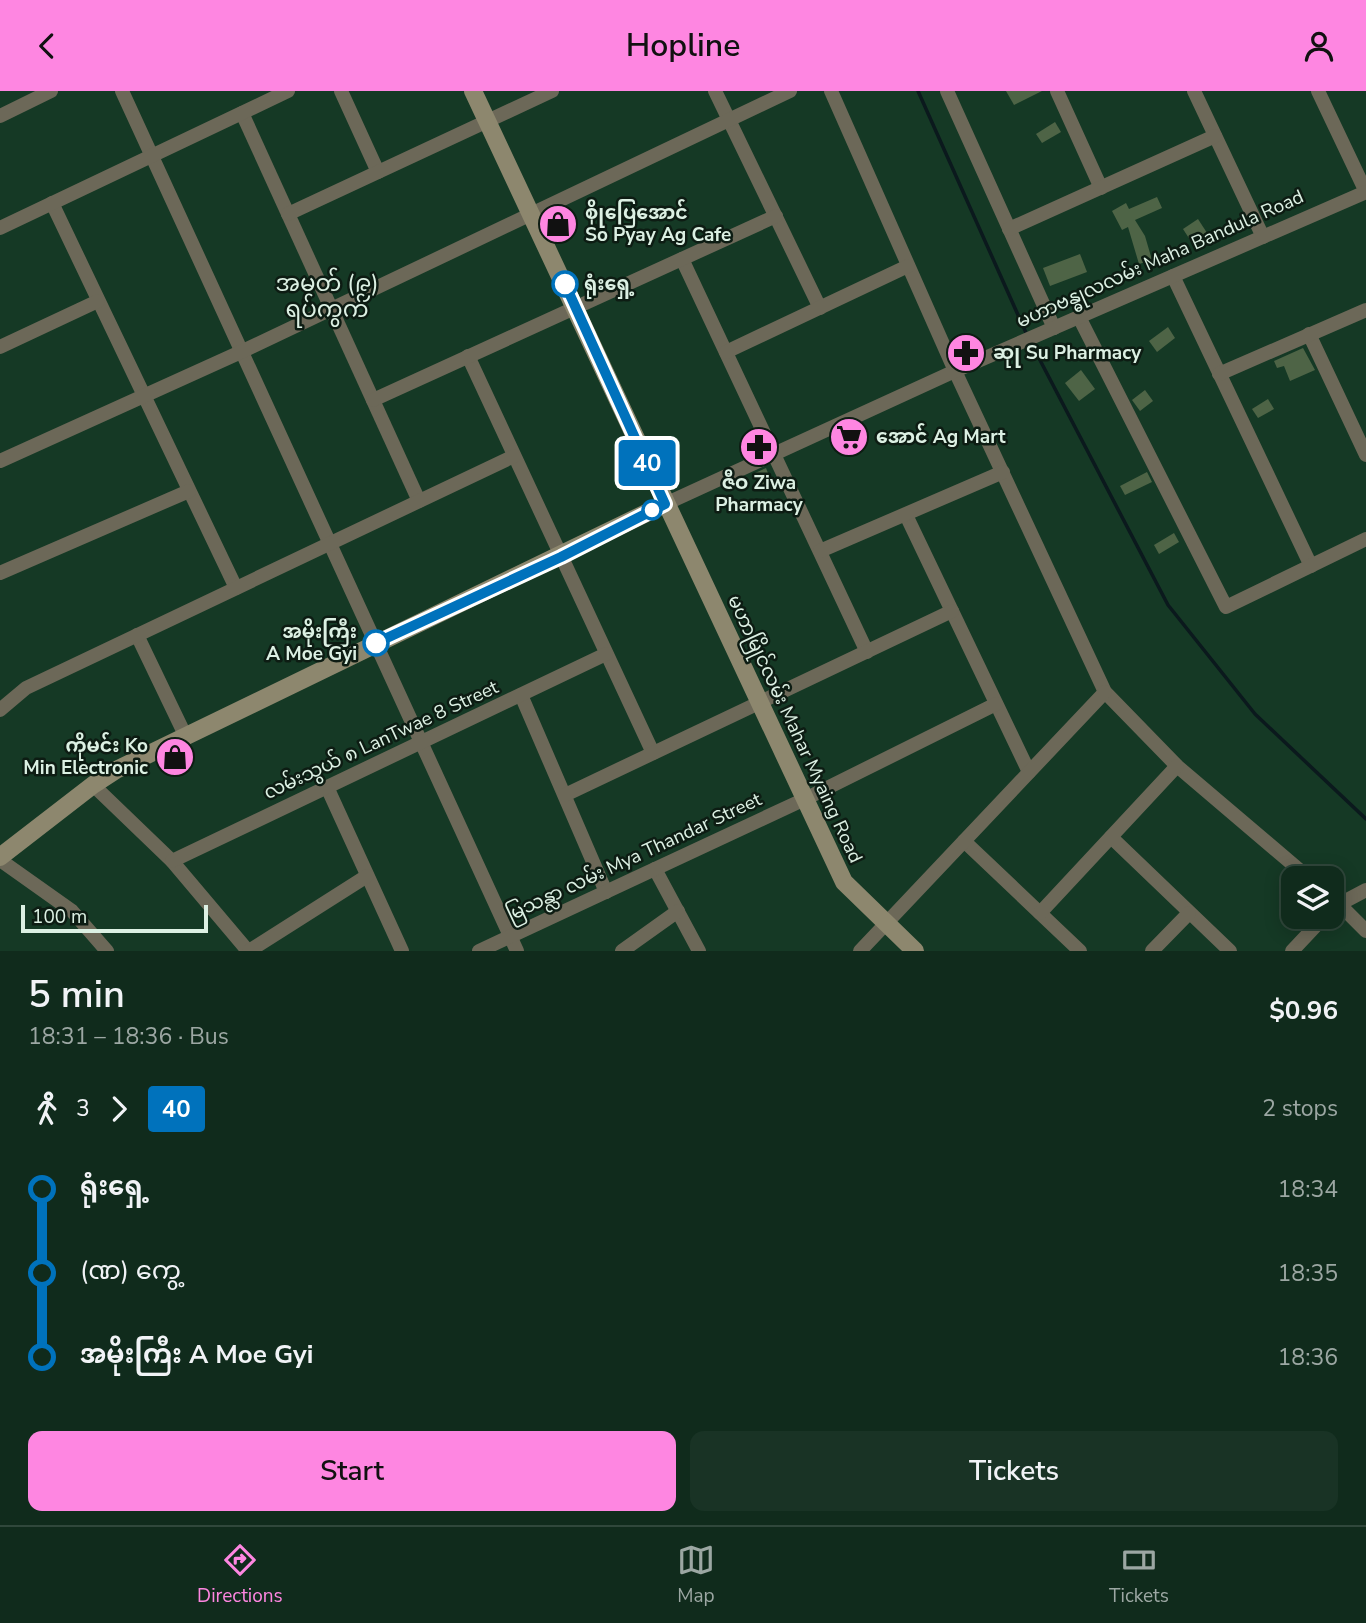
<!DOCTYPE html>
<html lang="en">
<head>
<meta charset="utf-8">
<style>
	:root { --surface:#102b1c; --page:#193325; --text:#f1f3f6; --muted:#9ca7a3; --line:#30473b; --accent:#fe86e1 }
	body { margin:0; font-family:"Nunito Sans","Noto Sans Myanmar",sans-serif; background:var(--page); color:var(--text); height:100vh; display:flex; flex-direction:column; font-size:26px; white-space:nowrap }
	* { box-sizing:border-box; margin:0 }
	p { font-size:23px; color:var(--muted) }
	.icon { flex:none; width:38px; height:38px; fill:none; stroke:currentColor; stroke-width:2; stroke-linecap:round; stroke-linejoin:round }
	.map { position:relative; height:860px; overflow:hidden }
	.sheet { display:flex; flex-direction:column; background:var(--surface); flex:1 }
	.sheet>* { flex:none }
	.badge { padding:0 14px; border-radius:5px; font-size:24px; line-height:46px }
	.controls { position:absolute; left:1281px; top:775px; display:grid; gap:14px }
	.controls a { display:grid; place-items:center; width:63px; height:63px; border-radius:14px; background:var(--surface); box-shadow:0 4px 18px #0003,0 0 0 2px var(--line); font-size:35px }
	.scale { position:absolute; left:21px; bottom:18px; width:187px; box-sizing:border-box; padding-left:7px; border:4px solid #dcf0e3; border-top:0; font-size:19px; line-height:24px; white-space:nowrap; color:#dcf0e3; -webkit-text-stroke:5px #0d1c13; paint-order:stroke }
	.map>.badge { position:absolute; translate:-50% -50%; box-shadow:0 0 0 4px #fff }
	.legs { display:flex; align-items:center; gap:10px; height:77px; padding:0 28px; font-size:23px }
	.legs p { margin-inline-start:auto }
	.summary { display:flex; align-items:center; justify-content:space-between; height:119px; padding:0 28px }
	h1 { font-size:38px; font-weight:600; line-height:52px }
	.action { display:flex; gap:14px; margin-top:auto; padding:14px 28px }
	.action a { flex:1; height:80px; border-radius:14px; background:var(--accent); color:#111; font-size:28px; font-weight:600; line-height:80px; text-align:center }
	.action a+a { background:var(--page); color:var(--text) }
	ul { padding:0 28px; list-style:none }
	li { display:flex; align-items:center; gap:24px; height:84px; font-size:26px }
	li i { display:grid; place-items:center; width:10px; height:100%; margin:0 9px; background:currentColor }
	li i::after { content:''; width:18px; height:18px; margin:-9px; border:5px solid; border-radius:50%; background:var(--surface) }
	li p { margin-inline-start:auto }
	li:first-child i { background:linear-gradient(#0000 50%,currentColor 0) }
	li:last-child i { background:linear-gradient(currentColor 50%,#0000 0) }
	header { display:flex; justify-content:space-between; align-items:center; height:91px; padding:0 28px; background:var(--accent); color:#111; font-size:32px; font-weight:600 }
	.tabs { display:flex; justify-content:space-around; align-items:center; height:98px; border-top:2px solid var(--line); background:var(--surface); font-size:19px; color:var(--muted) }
	.tabs a { display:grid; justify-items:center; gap:4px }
	.tabs .on { color:var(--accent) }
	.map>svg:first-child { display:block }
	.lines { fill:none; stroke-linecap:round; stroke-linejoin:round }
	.stream { stroke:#0b191d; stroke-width:3.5 }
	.building { fill:#4e6446 }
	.street { stroke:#6c6858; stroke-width:14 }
	.secondary { stroke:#8d876e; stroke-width:18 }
	.line-1-casing { stroke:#fff; stroke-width:16 }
	.line-1 { stroke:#0072bc; stroke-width:10 }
	.stop-1-dot { fill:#fff; stroke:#0072bc; stroke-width:3.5 }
	.labels { text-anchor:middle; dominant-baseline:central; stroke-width:5; stroke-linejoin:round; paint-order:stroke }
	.poi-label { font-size:19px; font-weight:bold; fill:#dcf0e3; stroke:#0d1c13; text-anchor:start }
	.street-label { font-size:19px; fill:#dcf0e3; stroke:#0d1c13 }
	.stop-label { font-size:19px; font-weight:bold; fill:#dcf0e3; stroke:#0d1c13; text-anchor:start }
	.quarter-label { font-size:23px; fill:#dcf0e3; stroke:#0d1c13 }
</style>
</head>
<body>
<header><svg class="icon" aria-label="back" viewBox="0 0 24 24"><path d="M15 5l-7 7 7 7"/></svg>Hopline<svg class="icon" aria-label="person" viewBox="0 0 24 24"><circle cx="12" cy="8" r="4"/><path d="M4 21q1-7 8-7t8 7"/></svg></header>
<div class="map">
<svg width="1366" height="860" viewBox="0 0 1366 860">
	<rect width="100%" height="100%" fill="#153925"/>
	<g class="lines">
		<g class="stream">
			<path d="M 918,0 L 1027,244"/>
			<path d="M 1030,250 L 1168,514 L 1255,623 L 1366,728"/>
		</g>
	</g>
	<g class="building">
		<path d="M 1006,0 L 1042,0 L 1014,14 Z"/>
		<path d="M 1055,31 L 1061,41 L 1042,52 L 1036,43 Z"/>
		<path d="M 1157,106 L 1162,117 L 1135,129 L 1145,145 L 1152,169 L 1139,173 L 1128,136 L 1122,139 L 1112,120 L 1126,112 L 1129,118 Z"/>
		<path d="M 1198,128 L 1209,145 L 1194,155 L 1183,138 Z"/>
		<path d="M 1080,163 L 1087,181 L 1050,195 L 1043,177 Z"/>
		<path d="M 1168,236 L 1175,247 L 1157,261 L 1149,250 Z"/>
		<path d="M 1303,257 L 1315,279 L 1290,290 L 1284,275 L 1277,277 L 1274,270 Z"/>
		<path d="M 1081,279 L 1095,298 L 1079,310 L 1065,292 Z"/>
		<path d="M 1145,299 L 1153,310 L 1140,320 L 1132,309 Z"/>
		<path d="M 1268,308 L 1274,318 L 1258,327 L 1252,318 Z"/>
		<path d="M 766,377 L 771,390 L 760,396 L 755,382 Z"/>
		<path d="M 1147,381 L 1152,391 L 1125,404 L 1120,395 Z"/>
		<path d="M 1174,442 L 1179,451 L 1159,463 L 1154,454 Z"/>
	</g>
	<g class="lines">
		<g class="street">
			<path d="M 122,0 L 517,860"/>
			<path d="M 341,0 L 378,81"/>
			<path d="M 715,0 L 820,217"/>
			<path d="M 831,0 L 955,280 L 1105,601 L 1177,675 L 1310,788"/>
			<path d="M 947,0 L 1054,237"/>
			<path d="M 1057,0 L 1101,97"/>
			<path d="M 1194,0 L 1263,146"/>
			<path d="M 1318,0 L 1366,101"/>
			<path d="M 242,22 L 419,410"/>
			<path d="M 0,25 L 51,0"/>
			<path d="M 52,112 L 236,497"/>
			<path d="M 288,123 L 552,0"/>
			<path d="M 0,137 L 288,0"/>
			<path d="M 1009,138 L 1215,45"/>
			<path d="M 682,168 L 867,561"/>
			<path d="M 1173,185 L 1311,475"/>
			<path d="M 1079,226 L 1226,516 L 1366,448"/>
			<path d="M 1309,243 L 1366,364"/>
			<path d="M 0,256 L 98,210"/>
			<path d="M 726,261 L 908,175"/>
			<path d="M 468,265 L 653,662"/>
			<path d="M 1219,283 L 1366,219"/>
			<path d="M 373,309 L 776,125"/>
			<path d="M 0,370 L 243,260 L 790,0"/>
			<path d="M 665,413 L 955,280 L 1366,101"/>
			<path d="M 906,424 L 1029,681"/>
			<path d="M 820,460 L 1003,381"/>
			<path d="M 0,482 L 189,400"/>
			<path d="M 137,544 L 186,646"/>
			<path d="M 521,604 L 606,801"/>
			<path d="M 0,619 L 26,597 L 514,365"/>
			<path d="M 93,694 L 172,770 L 248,860"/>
			<path d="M 327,696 L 402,860"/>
			<path d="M 565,704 L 952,520"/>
			<path d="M 1111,746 L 1230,860"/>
			<path d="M 964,750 L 1080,860"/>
			<path d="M 0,769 L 72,820 L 107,860"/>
			<path d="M 172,770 L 606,563"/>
			<path d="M 655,778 L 699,860"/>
			<path d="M 1332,806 L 1366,840"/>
			<path d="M 1334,816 L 1366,799"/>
			<path d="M 1040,822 L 1177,675"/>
			<path d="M 249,860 L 367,785"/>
			<path d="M 479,860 L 805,708 L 996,613"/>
			<path d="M 622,860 L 678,820"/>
			<path d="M 860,860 L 1105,601"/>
			<path d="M 1152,860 L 1189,822"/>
			<path d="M 1292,860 L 1324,826"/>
		</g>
		<g class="secondary">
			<path d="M 473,0 L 844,791 L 915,860"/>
			<path d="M 0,766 L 93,694 L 116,679 L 665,413"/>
		</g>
	</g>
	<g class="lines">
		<defs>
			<path id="line-1" d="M 376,552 L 561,466 L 665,413 L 565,193"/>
		</defs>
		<use href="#line-1" class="line-1-casing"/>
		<use href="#line-1" class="line-1"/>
	</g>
	<defs>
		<symbol id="shop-disc" viewBox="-11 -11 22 22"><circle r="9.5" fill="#fe86e1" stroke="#0d1c13"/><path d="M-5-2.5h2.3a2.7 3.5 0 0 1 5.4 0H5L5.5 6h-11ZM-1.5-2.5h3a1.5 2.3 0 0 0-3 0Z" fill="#111"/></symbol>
		<symbol id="pharmacy-disc" viewBox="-11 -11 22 22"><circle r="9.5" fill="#fe86e1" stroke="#0d1c13"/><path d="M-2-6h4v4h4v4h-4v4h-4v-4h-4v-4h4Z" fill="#111"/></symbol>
		<symbol id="supermarket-disc" viewBox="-11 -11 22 22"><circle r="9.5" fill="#fe86e1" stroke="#0d1c13"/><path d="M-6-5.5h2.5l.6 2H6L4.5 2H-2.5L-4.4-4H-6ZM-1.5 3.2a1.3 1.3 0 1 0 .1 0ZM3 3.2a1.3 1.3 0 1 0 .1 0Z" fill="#111"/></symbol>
	</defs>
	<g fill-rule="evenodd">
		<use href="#shop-disc" x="536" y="111" width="44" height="44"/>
		<use href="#pharmacy-disc" x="944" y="240" width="44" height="44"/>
		<use href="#supermarket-disc" x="827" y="324" width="44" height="44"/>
		<use href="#pharmacy-disc" x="737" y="334" width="44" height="44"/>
		<use href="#shop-disc" x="153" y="644" width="44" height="44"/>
	</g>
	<g class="stop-1-dot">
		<circle cx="565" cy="193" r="12"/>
		<circle cx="652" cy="419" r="9"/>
		<circle cx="376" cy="552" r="12"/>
	</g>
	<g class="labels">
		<g class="poi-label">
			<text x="585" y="122">စိုုပြေအောင်<tspan x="585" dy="22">So Pyay Ag Cafe</tspan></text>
			<text x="993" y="262">ဆုု Su Pharmacy</text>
			<text x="876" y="346">အောင် Ag Mart</text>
			<text x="759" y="392" text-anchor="middle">ဇီဝ Ziwa<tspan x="759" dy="22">Pharmacy</tspan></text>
			<text x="148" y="655" text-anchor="end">ကိုမင်း Ko<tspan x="148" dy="22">Min Electronic</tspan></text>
		</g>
		<g class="street-label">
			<text transform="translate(1160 168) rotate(-24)">မဟာဗန္ဓုလလမ်း Maha Bandula Road</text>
			<text transform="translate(795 638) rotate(65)">မဟာမြိုင်လမ်း Mahar Myaing Road</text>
			<text transform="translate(381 649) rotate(-25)">လမ်းသွယ် ၈ LanTwae 8 Street</text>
			<text transform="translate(634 766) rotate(-25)">မြသန္လာ လမ်း Mya Thandar Street</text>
		</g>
		<g class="stop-label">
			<text x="584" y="193">ရုံးရှေ့</text>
			<text x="357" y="541" text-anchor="end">အမိုးကြီး<tspan x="357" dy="22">A Moe Gyi</tspan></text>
		</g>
		<g class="quarter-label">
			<text x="327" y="192">အမှတ် (၉)<tspan x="327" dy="26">ရပ်ကွက်</tspan></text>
		</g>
	</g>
</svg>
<div class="controls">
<a><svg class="icon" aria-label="layers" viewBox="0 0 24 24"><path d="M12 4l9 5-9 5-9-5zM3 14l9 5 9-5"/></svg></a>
</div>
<div class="scale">100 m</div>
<b class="badge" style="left:647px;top:372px;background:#0072bc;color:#fff">40</b>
</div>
<section class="sheet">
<div class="summary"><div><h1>5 min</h1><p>18:31 – 18:36 · Bus</p></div><b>$0.96</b></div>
<div class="legs"><svg class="icon" aria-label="walk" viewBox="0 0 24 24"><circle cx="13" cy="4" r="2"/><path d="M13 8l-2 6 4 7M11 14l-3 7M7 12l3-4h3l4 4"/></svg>3<svg class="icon" aria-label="forward" viewBox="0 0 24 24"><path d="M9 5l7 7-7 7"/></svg><b class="badge" style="background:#0072bc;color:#fff">40</b><p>2 stops</p></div>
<ul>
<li><i style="color:#0072bc"></i><b>ရုံးရှေ့</b><p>18:34</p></li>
<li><i style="color:#0072bc"></i><span>(ဏ) ကွေ့</span><p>18:35</p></li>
<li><i style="color:#0072bc"></i><b>အမိုးကြီး A Moe Gyi</b><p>18:36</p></li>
</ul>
<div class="action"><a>Start</a><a>Tickets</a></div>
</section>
<nav class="tabs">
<a class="on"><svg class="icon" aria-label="directions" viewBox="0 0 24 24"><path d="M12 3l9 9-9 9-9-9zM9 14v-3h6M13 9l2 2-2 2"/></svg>Directions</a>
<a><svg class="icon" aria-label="map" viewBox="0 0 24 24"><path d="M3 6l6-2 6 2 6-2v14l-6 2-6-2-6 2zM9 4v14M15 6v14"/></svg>Map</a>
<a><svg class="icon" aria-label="tickets" viewBox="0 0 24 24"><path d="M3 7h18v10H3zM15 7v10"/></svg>Tickets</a>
</nav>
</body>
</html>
